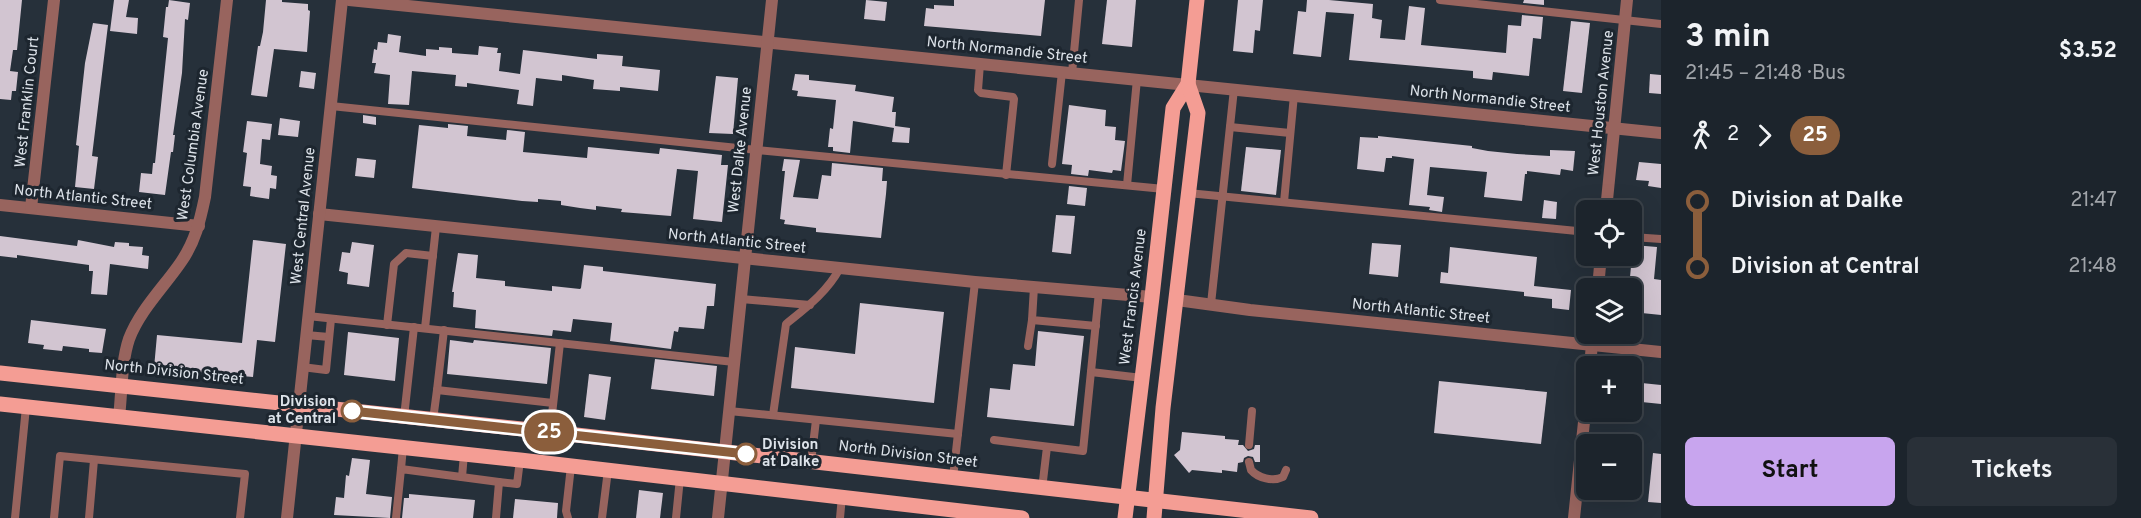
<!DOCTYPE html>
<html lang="en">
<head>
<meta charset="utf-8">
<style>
	:root { --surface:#1c242c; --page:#293038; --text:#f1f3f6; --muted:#a0a4a9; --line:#3a4148; --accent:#c8a5ee }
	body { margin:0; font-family:Overpass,sans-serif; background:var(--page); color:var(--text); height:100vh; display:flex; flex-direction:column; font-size:22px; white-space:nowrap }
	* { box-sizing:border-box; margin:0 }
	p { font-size:20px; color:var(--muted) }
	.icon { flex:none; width:33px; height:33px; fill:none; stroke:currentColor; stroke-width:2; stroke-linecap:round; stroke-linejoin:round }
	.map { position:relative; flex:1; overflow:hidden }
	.drawer { display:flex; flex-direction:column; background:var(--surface); width:480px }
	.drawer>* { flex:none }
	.badge { padding:0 12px; border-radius:20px; font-size:21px; line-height:39px }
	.buttons { position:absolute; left:1576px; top:200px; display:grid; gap:12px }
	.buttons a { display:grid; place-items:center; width:66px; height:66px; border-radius:9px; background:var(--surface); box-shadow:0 6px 24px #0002,0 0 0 2px var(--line); font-size:30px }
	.map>.badge { position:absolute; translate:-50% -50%; box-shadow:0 0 0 3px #fff }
	.legs { display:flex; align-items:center; gap:9px; height:66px; padding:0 24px; font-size:20px }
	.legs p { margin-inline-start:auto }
	.headline { display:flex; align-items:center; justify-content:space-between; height:102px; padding:0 24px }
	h1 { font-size:33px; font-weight:700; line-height:45px }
	.primary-button { display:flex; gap:12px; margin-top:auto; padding:12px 24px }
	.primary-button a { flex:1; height:69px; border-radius:9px; background:var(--accent); color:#111; font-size:24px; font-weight:700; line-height:69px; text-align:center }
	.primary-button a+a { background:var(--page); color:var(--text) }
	ul { padding:0 24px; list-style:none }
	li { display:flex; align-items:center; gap:21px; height:66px; font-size:22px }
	li i { display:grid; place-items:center; width:9px; height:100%; margin:0 8px; background:currentColor }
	li i::after { content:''; width:15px; height:15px; margin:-8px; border:4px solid; border-radius:50%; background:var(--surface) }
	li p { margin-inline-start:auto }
	li:first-child i { background:linear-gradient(#0000 50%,currentColor 0) }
	li:last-child i { background:linear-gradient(currentColor 50%,#0000 0) }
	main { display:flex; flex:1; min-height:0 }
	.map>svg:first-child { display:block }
	.building { fill:#d2c5d1 }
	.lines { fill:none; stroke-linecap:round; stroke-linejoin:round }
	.service { stroke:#98645e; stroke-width:8 }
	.minor { stroke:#98645e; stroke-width:12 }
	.tertiary { stroke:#98645e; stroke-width:12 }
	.primary { stroke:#f49d94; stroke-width:15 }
	.line-1-casing { stroke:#fff; stroke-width:14 }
	.line-1 { stroke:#8b5e3c; stroke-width:9 }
	.stop-1-dot { fill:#fff; stroke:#8b5e3c; stroke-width:3 }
	.labels { text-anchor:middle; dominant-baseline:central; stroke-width:6; stroke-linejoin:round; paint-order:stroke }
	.street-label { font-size:15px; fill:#dde3ea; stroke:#1d262f }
	.stop-label { font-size:15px; font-weight:bold; fill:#dde3ea; stroke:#1d262f; text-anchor:end }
</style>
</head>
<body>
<main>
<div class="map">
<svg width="1661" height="518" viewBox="0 0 1661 518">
	<rect width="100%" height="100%" fill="#26303a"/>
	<g class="building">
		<path d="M 0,0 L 22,0 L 17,50 L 13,50 L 10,71 L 18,72 L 16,91 L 12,91 L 11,100 L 0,99 Z"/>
		<path d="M 114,0 L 129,0 L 126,17 L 138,18 L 137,34 L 110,31 Z"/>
		<path d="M 169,0 L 190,3 L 188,20 L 185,19 L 182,73 L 173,135 L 175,135 L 173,152 L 171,152 L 165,195 L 139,192 L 141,173 L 152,174 L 153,163 L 155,163 L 168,38 L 163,37 L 166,7 L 168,7 Z"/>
		<path d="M 266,0 L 282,0 L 282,2 L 308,4 L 308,10 L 310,11 L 307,52 L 274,49 L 267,97 L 251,95 L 258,46 L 260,46 L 263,32 Z"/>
		<path d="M 866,0 L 887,2 L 885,21 L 864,19 Z"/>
		<path d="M 954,0 L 1045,0 L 1041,36 L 924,26 L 926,8 L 934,9 L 934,5 L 954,6 Z"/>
		<path d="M 1107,0 L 1136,0 L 1132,47 L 1102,44 Z"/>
		<path d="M 1238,0 L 1263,0 L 1260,31 L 1255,30 L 1253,53 L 1233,51 Z"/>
		<path d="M 1307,0 L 1329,0 L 1373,4 L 1372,18 L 1382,20 L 1380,38 L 1405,40 L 1409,6 L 1425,8 L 1421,45 L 1506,53 L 1508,25 L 1521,26 L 1522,15 L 1543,17 L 1541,39 L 1533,38 L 1529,76 L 1493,72 L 1492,80 L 1473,78 L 1473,71 L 1349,60 L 1354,14 L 1326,12 L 1321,57 L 1293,54 L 1298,11 L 1306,12 Z"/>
		<path d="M 1524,0 L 1544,0 L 1544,5 L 1523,3 Z"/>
		<path d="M 1571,21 L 1590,23 L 1582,93 L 1563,91 Z"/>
		<path d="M 93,23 L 108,25 L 92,156 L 98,157 L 94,189 L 75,187 L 79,146 L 76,145 L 85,63 Z"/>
		<path d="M 388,34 L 401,36 L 399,52 L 426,56 L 426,49 L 439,50 L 439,47 L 452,48 L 452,53 L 478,55 L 479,46 L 498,48 L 497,53 L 501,53 L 499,71 L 520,74 L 523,50 L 597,59 L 597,54 L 623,56 L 622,66 L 660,70 L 658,91 L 620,87 L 620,91 L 593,89 L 594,80 L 562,75 L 562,81 L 536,78 L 533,106 L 517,104 L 519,90 L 467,83 L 467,87 L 455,86 L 456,75 L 412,71 L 409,105 L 388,104 L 390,75 L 374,73 L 376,63 L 372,63 L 374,49 L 377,50 L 378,42 L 387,43 Z"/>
		<path d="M 301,71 L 316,73 L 314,89 L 299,87 Z"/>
		<path d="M 795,74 L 809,75 L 809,80 L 856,85 L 855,91 L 894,97 L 892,112 L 896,112 L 895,126 L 910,128 L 909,143 L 892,142 L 894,128 L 853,121 L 850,153 L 833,151 L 833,147 L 828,147 L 830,128 L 833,129 L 836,100 L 797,96 L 798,91 L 792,90 Z"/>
		<path d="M 1650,74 L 1661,75 L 1661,94 L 1649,93 Z"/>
		<path d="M 716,76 L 738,78 L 733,134 L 709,133 Z"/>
		<path d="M 1069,105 L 1106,110 L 1105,126 L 1116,127 L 1115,140 L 1125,141 L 1121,171 L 1113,170 L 1112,173 L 1089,170 L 1088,176 L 1071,174 L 1072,165 L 1062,164 Z"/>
		<path d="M 363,115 L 376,117 L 376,125 L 363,123 Z"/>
		<path d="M 280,118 L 300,121 L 298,137 L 278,135 Z"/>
		<path d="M 247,121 L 272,124 L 270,140 L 262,139 L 260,164 L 272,166 L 271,175 L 277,176 L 276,189 L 270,188 L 269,199 L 250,196 L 251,187 L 243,186 L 247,153 L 243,152 Z"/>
		<path d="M 448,124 L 468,126 L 467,136 L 506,140 L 507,130 L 525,132 L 523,152 L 587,158 L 588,147 L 659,154 L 660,148 L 722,155 L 721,165 L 728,165 L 722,222 L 693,219 L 698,171 L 677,169 L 671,216 L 621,212 L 622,209 L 596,206 L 596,210 L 580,208 L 561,205 L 561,201 L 538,199 L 538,202 L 522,201 L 412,188 L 419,125 L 448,128 Z"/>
		<path d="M 1378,136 L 1472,146 L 1472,148 L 1488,151 L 1517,154 L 1550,156 L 1550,150 L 1575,151 L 1573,171 L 1561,169 L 1560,175 L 1527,171 L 1527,174 L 1525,174 L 1522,201 L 1484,197 L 1487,172 L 1430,167 L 1427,195 L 1444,197 L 1442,212 L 1429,210 L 1430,207 L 1409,205 L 1414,159 L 1392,156 L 1392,158 L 1386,158 L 1384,172 L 1357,169 L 1360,137 L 1378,138 Z"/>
		<path d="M 1246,147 L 1281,150 L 1276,195 L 1241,191 Z"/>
		<path d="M 357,158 L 376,160 L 374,178 L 355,176 Z"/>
		<path d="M 784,159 L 800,160 L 793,197 L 818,199 L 822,175 L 831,176 L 832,163 L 883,168 L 882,181 L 887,181 L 886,194 L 881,238 L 816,232 L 816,228 L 784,224 L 785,220 L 780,219 L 785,171 L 782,171 Z"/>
		<path d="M 1639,162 L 1661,164 L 1661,188 L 1648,186 L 1649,181 L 1636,180 Z"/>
		<path d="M 1069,186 L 1087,188 L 1085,206 L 1067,204 Z"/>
		<path d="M 1544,200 L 1557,202 L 1556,219 L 1542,218 Z"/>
		<path d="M 1056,215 L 1075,216 L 1071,254 L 1052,252 Z"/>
		<path d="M 0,236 L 77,246 L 78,240 L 114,247 L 115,242 L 129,243 L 129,246 L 143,247 L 142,255 L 149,256 L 148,269 L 110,264 L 107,295 L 91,294 L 93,271 L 89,271 L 89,265 L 17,255 L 17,258 L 0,256 Z"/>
		<path d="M 253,240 L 286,244 L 275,342 L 257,340 L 253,377 L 154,368 L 157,335 L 242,343 Z"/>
		<path d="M 352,242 L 374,245 L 369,287 L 347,284 L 348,273 L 339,271 L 342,252 L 350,253 Z"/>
		<path d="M 1372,243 L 1401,245 L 1398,277 L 1369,274 Z"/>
		<path d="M 1633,245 L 1657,247 L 1654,279 L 1661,280 L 1661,315 L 1632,312 L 1632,288 L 1629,288 Z"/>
		<path d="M 1450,247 L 1537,257 L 1534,286 L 1571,290 L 1569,310 L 1552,308 L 1552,299 L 1524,296 L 1524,292 L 1440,283 L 1441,272 L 1448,273 Z"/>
		<path d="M 458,253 L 478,255 L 476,278 L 505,281 L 505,286 L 552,291 L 552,286 L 580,289 L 581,288 L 584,265 L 603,267 L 603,271 L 716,284 L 714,306 L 707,306 L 704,329 L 679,327 L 678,332 L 674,331 L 671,349 L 610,341 L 612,323 L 573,319 L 571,332 L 553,330 L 552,336 L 475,328 L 476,310 L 453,307 L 454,292 L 452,292 Z"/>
		<path d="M 860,303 L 944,312 L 934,403 L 791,388 L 795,347 L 855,354 Z"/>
		<path d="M 31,320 L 106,329 L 102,353 L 89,352 L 89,349 L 63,346 L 62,351 L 43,349 L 44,345 L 28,343 Z"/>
		<path d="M 1038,331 L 1084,336 L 1074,426 L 987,417 L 990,388 L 1010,390 L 1013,364 L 1035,366 Z"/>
		<path d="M 348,332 L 399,338 L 395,381 L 344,375 Z"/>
		<path d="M 450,340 L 473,343 L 474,340 L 551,348 L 547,384 L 447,374 Z"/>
		<path d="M 655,359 L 717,366 L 714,396 L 651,389 Z"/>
		<path d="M 589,374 L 611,377 L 605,420 L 584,417 Z"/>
		<path d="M 1439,381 L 1547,392 L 1541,444 L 1434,433 Z"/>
		<path d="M 1632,382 L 1661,385 L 1661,404 L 1632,401 Z"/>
		<path d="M 1182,432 L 1225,436 L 1225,439 L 1239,440 L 1238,445 L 1243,445 L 1248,451 L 1254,449 L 1255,445 L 1260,445 L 1260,462 L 1255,462 L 1253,457 L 1248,456 L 1244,458 L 1243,462 L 1238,463 L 1237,472 L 1222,470 L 1222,473 L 1192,470 L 1189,473 L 1174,455 L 1180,450 Z"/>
		<path d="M 1653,453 L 1661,454 L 1661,503 L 1648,502 Z"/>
		<path d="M 352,458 L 370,460 L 366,494 L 392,497 L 390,518 L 334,515 L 336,497 L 344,498 L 346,475 L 349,476 Z"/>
		<path d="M 639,490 L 663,493 L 660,518 L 636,518 Z"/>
		<path d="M 409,494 L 475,500 L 473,518 L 402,518 L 404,498 L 409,498 Z"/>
		<path d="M 515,499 L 558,503 L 557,518 L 513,518 Z"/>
	</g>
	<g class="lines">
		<g class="service">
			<path d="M 1440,0 L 1661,24"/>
			<path d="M 980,64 L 978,90 L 981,93 L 1013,97 L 1014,99 L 1006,175"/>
			<path d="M 1072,73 L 1079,0"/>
			<path d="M 331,106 L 757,150 L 1164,189"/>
			<path d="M 1230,127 L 1290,133"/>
			<path d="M 1052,164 L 1062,72"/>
			<path d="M 1127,185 L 1137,79"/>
			<path d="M 1188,193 L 1587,232"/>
			<path d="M 1284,202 L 1294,95"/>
			<path d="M 1632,237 L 1661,239"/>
			<path d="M 1034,287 L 1032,320 L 1096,326"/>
			<path d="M 741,299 L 810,305"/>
			<path d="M 1211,304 L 1234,89"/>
			<path d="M 308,316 L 734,362"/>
			<path d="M 387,325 L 394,264 L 406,253 L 433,256"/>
			<path d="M 425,328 L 436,227"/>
			<path d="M 444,330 L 437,390 L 553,403"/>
			<path d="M 306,335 L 329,337"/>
			<path d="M 1028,346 L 1032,320"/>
			<path d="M 302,367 L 326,370 L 331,319"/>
			<path d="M 1091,372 L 1142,378"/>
			<path d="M 729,411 L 958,434"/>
			<path d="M 773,415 L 786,324 C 807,307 827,292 840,268"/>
			<path d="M 404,417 L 414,327"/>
			<path d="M 433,420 L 437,390"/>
			<path d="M 550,432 L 560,343"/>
			<path d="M 994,440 L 1083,451 L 1099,292"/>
			<path d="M 1249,445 L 1252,411"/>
			<path d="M 811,462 L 816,420"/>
			<path d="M 1249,462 L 1251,470 C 1258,478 1273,482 1283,477 L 1286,470"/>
			<path d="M 401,469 L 403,447"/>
			<path d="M 462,477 L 464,454"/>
			<path d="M 953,478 L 975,282"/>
			<path d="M 1042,489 L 1047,447"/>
			<path d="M 15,518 L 26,407"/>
			<path d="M 54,518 L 60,456 L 245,474 L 240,518"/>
			<path d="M 89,518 L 94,460"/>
			<path d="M 396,518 L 401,469 L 499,482"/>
			<path d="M 496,518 L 499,482 L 517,484 L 520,460"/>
			<path d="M 568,518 L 566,511 L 571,466"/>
			<path d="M 602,518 L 608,470"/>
			<path d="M 676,518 L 680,478"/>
			<path d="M 840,518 L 842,496"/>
		</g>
		<g class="minor">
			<path d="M 349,0 L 1661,133"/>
			<path d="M 0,205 L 199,226"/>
			<path d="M 31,208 L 54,0"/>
			<path d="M 1606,210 L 1627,0"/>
			<path d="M 319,214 L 975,282 L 1152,297"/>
			<path d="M 1598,288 L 1601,255"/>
			<path d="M 1177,300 L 1250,310 L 1661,352"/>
			<path d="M 1590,366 L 1593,333"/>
			<path d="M 119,417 C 122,392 121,363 129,339 C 140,310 164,287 181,262 C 195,242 200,221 205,197 L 227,0"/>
			<path d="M 718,518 L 772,0"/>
			<path d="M 1574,518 L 1587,393"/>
		</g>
		<path class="tertiary" d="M 287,518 L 342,0"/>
		<g class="primary">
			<path d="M 0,373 L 550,432 L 1311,518"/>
			<path d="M 0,404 L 520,460 L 1022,518"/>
			<path d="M 1125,518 L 1152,297 L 1173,108 L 1188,84 L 1197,0"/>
			<path d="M 1154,518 L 1163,408 L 1198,113 L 1188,84"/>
		</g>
	</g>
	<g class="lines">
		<defs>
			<path id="line-1" d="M 352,411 L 746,454"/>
		</defs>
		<use href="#line-1" class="line-1-casing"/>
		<use href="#line-1" class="line-1"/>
	</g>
	<g class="stop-1-dot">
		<circle cx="352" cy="411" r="10"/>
		<circle cx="746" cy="454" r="10"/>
	</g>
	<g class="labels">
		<g class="street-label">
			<text transform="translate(1007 51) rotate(6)">North Normandie Street</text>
			<text transform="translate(1490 100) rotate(6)">North Normandie Street</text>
			<text transform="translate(28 102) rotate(-84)">West Franklin Court</text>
			<text transform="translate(1602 103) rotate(-84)">West Houston Avenue</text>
			<text transform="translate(194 145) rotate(-82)">West Columbia Avenue</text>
			<text transform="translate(741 150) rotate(-84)">West Dalke Avenue</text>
			<text transform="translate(83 198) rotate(6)">North Atlantic Street</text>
			<text transform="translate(304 216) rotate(-84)">West Central Avenue</text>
			<text transform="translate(737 242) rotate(6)">North Atlantic Street</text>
			<text transform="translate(1134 297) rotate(-83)">West Francis Avenue</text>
			<text transform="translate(1421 312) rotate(6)">North Atlantic Street</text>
			<text transform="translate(174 373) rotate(6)">North Division Street</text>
			<text transform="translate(908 455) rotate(7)">North Division Street</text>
		</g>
		<g class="stop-label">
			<text x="336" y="402">Division<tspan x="336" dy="17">at Central</tspan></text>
			<text x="762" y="445" text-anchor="start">Division<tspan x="762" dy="17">at Dalke</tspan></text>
		</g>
	</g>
</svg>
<div class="buttons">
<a><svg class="icon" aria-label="locate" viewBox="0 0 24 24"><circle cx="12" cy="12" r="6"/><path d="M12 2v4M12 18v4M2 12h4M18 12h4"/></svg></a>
<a><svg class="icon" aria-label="layers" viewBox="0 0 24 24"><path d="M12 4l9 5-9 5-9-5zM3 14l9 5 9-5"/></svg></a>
<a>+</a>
<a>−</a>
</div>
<b class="badge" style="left:549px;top:432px;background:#8b5e3c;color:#fff">25</b>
</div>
<section class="drawer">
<div class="headline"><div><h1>3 min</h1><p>21:45 – 21:48 · Bus</p></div><b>$3.52</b></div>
<div class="legs"><svg class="icon" aria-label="walk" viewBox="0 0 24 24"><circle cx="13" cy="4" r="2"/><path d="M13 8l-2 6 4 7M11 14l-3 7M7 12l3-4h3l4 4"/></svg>2<svg class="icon" aria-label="forward" viewBox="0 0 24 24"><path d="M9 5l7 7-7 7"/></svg><b class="badge" style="background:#8b5e3c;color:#fff">25</b></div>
<ul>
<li><i style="color:#8b5e3c"></i><b>Division at Dalke</b><p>21:47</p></li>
<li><i style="color:#8b5e3c"></i><b>Division at Central</b><p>21:48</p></li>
</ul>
<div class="primary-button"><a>Start</a><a>Tickets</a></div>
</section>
</main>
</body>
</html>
